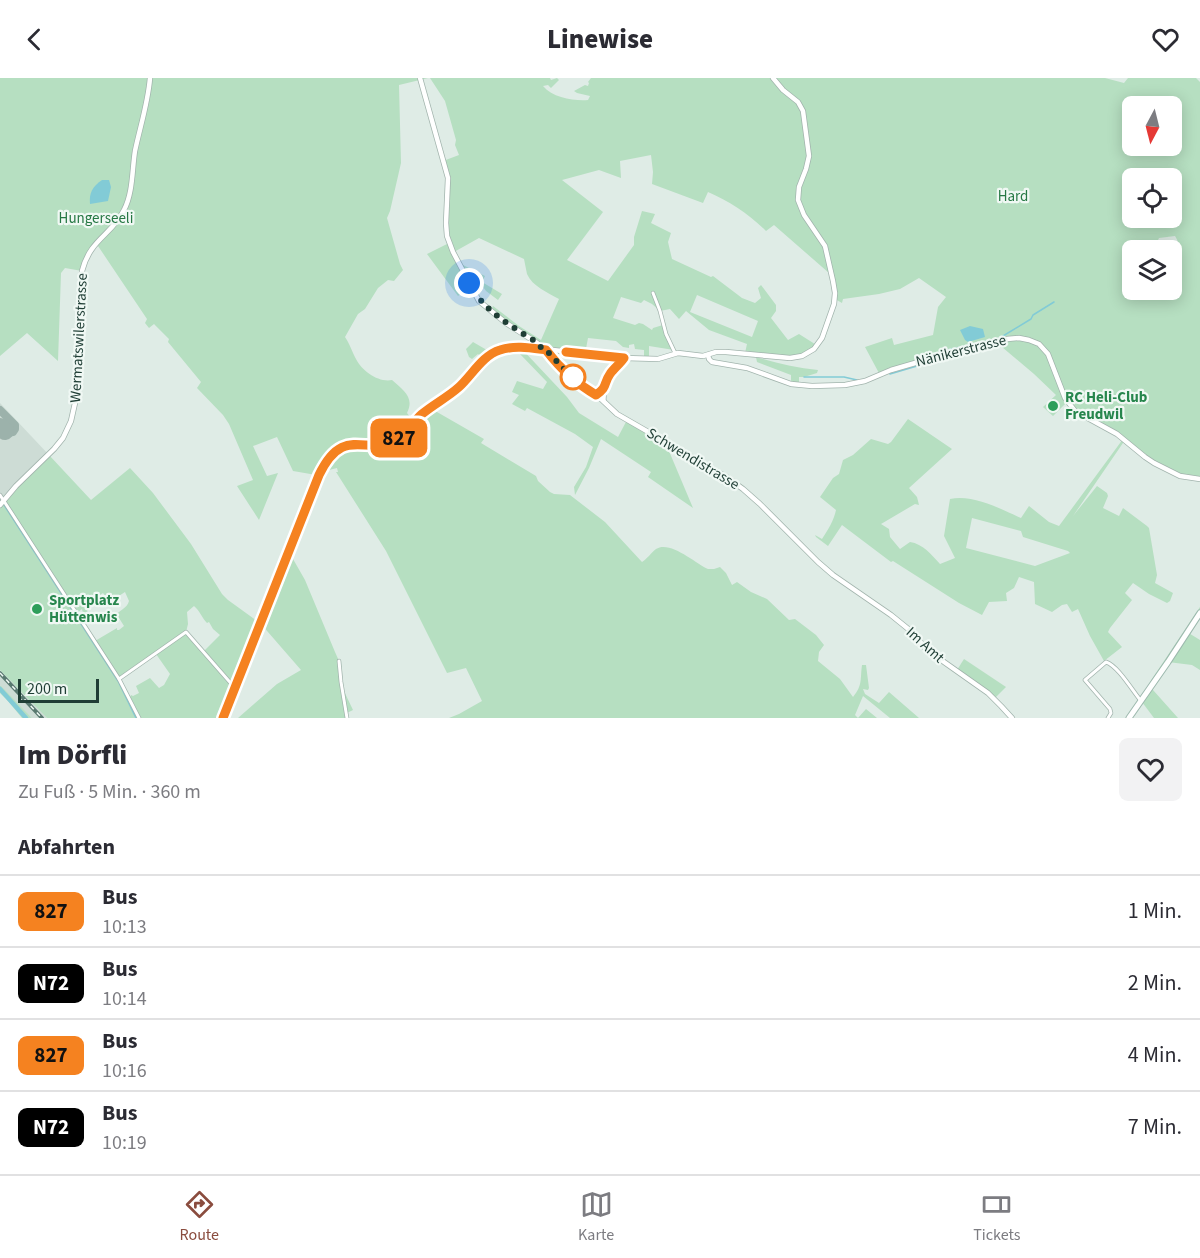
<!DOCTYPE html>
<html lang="de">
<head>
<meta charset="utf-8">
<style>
	:root { --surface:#fff; --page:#f2f2f3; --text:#2b2b33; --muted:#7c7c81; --line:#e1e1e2; --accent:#8a4c3e }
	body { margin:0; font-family:"Source Sans 3",sans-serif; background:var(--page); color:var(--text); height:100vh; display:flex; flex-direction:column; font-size:22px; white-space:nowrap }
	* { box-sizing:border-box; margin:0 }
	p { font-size:20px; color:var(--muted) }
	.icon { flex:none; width:33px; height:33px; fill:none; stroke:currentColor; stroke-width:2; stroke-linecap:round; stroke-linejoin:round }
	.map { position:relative; height:640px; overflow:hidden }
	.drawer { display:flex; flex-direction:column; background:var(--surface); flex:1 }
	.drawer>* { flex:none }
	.badge { padding:0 12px; border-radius:9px; font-size:21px; line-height:39px }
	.needle { width:39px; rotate:187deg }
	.fabs { position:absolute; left:1122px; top:18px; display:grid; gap:12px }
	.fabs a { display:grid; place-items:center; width:60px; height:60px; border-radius:9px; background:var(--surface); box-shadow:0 3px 15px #0003; font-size:30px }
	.scale { position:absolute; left:18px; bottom:15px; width:81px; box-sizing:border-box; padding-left:6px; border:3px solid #1f3e35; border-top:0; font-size:16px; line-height:21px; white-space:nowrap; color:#1f3e35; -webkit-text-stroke:4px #f0f8f4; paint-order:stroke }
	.you { position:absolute; width:30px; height:30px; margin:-15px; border:4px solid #fff; border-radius:50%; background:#1a73e8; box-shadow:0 0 0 9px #1a73e833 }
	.map>.badge { position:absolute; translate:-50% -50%; box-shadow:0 0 0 3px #fff }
	h2 { padding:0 18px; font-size:22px; line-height:54px }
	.round { display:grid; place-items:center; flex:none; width:63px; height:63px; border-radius:9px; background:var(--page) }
	.head { display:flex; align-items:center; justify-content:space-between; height:102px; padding:0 18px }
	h1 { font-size:28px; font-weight:800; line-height:45px }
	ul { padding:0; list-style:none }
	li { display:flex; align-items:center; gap:18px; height:72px; padding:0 18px; border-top:2px solid var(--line) }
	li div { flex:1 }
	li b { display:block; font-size:22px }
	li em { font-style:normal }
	li .badge { min-width:66px; font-weight:700; text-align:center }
	header { display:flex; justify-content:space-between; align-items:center; height:78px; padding:0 18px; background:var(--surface); font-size:27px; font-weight:800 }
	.tab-bar { display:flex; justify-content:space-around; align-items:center; height:84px; border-top:2px solid var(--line); background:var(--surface); font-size:16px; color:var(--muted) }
	.tab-bar a { display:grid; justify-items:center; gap:3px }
	.tab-bar .on { color:var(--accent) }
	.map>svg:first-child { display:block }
	.built { fill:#cddcd5 }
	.green { fill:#b6dfc1; fill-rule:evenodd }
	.water { fill:#82cbd6 }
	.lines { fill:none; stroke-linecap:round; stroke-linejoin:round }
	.stream { stroke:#82cbd6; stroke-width:1.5 }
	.river { stroke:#82cbd6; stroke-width:4.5 }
	.taxiway { stroke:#9cb2ab; stroke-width:8 }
	.runway { stroke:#9cb2ab; stroke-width:18 }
	.minor-casing { stroke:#a2b4ad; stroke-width:4.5 }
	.tertiary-casing { stroke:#a2b4ad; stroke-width:6 }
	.secondary-casing { stroke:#9db9ae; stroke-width:7 }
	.minor { stroke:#fff; stroke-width:3 }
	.tertiary { stroke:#fff; stroke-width:4.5 }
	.secondary { stroke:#fff; stroke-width:5 }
	.rail-casing { stroke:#597970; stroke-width:4 }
	.rail { stroke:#f0f8f4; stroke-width:1.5; stroke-dasharray:4.5; stroke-linecap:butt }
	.line-casing { stroke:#fff; stroke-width:14 }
	.line { stroke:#f58220; stroke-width:9 }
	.walk { stroke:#1f3e35; stroke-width:6; stroke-dasharray:0 10.8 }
	.stop-dot { fill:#fff; stroke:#f58220; stroke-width:3 }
	.leisure-dot { fill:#2e9e5b; stroke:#f0f8f4; stroke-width:2 }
	.labels { text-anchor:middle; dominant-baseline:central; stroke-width:4.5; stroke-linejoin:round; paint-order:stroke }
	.park-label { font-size:15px; fill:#267844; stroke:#f0f8f4 }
	.street-label { font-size:15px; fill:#1f3e35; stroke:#f0f8f4 }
	.leisure-label { font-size:15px; font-weight:bold; fill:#27864d; stroke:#f0f8f4; text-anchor:start }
</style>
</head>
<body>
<header><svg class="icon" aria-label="back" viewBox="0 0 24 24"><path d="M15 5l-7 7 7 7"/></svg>Linewise<svg class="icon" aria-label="heart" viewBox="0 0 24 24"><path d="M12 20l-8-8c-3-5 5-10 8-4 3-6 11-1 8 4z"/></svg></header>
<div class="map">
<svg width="1200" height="640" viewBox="0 0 1200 640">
	<rect width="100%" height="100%" fill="#dfece6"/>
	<g class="built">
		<path d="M 0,325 L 49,377 L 4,422 L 0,417 Z"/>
		<path d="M 0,592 L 37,629 L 47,640 L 32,640 L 0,608 Z"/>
	</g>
	<g class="green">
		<path d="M 0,0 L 428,0 L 399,7 L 401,85 L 390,133 L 387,140 L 400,186 L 403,192 L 394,203 L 388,202 L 378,210 L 365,231 L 358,236 L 345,259 C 350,266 352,274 356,281 C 362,293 379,305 392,302 C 403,312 415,319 407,335 L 414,344 L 430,330 L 484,361 L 481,365 L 536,398 L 538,403 L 550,414 L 554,416 L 570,417 L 605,444 L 642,484 C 647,481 651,475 656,471 C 670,462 695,485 708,491 L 714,491 L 720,489 L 726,495 L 732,507 L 737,504 L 751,514 L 767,521 L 789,542 L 795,541 L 816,557 L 824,567 L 819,574 L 818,583 L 840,601 L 853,619 C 863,607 860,601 862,587 L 866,587 L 869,610 L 868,612 L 863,611 L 865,616 L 879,625 L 889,614 L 919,640 L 890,640 L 863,618 L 855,637 L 858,640 L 866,631 L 877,640 L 449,640 L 459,636 L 482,623 L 466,590 L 447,595 L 386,473 L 336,394 L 338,394 L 337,390 L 325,393 L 326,397 L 322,398 L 293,393 L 277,359 L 253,368 L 267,398 L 278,395 L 259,442 L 237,408 L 253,402 L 229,346 L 223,337 L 197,310 L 201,304 L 168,264 L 169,261 L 154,246 L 149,250 L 145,245 L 147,241 L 96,165 L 82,193 L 65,190 L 61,195 L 58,283 L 27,255 L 0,278 Z"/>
		<path d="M 430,0 L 550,0 L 551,2 L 557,0 L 559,2 L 551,10 L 548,7 L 543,8 C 553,20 574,23 588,22 L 590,18 L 577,15 L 574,13 L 585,7 L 588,8 L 589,5 L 588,4 L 591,0 L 1105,0 L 1124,5 L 1128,0 L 1196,0 L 1200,4 L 1200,401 C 1171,399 1148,380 1125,362 L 1073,438 L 1097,408 L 1107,415 L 1108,418 L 1103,430 L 1119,438 L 1123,430 L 1147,448 L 1149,450 L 1157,497 L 1155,505 L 1173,515 L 1170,523 L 1167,525 L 1149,516 L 1133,505 L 1125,515 L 1132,522 L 1110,550 L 1108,554 L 1122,569 L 1104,583 L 1090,558 L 1078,531 L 1072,534 L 1067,526 L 1062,527 L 1052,534 L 1035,526 L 1034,504 L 1019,499 L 1014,510 L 1006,515 L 1007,523 L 989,524 L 982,537 L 959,525 L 893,483 L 891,484 L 842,447 L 828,468 L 816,459 L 815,457 L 822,461 C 828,452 834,442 836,432 L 820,419 L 833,400 L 839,396 L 843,382 L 853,377 L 871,361 L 888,366 L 891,364 L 908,341 L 952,371 L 909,410 L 917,419 L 919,427 L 915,426 L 881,446 L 889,451 L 890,459 L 900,471 L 910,464 C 923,466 931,476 940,486 L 955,480 L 944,458 L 950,421 C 973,416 1001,431 1021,440 L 1029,428 L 1049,444 L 1059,448 L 1123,361 L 1084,339 L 1067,324 L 1053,338 L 1043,329 L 1056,317 L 1034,296 L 996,264 L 880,297 L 865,269 L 892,260 L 894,267 L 933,257 L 938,229 L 946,219 L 919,200 L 900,211 L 879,216 L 843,221 L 842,225 L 835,221 L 829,195 L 774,147 L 766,153 C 749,136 729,123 708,114 L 703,125 L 652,106 L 653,94 L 651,77 L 620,83 L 621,100 L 599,92 L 562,102 L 603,134 L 567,182 L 608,203 L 634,167 L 634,159 L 642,133 L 655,136 L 651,145 L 671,155 L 668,164 L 672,181 L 711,199 L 713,198 L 742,220 L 755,225 L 761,220 L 758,210 L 761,207 L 776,227 L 776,233 L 771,240 L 788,262 L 799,256 L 818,268 L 797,279 L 745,275 L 747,266 L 709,252 L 686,233 L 679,241 L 670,231 L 660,233 L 652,226 L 644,222 L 641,225 L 621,219 L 613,240 L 635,247 L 639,245 L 643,246 L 652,252 L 653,250 L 663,247 L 674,272 L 649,268 L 649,281 L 644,281 L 644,272 L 635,271 L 634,266 L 629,267 L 629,270 L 623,269 L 616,263 L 588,260 L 585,276 L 547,271 L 491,232 L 493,228 L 519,248 L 541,262 L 559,221 C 548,215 532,208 527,196 C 526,191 525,186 524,181 L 479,160 L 454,174 L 459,185 L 485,198 L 482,204 L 502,216 L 498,222 L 486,213 L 481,206 L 478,208 L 474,203 L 469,205 L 471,208 L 458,218 L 427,176 L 449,165 L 447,158 L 448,114 L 443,83 L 459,77 L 455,67 L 456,62 L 445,23 ZM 1132,28 L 1172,28 L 1172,68 L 1132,68 ZM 1132,100 L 1172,100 L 1172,140 L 1132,140 ZM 1175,158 C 1178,162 1179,169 1182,174 L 1172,183 L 1172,212 L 1132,212 L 1132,172 L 1158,172 C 1155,169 1157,164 1159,160 ZM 697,217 L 758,243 L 752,259 L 690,234 ZM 972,440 L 1021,453 L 1023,459 L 1068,473 L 1070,475 L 1035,488 L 966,470 Z"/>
		<path d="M 473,264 L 492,275 L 520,269 L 567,319 L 579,335 L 618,359 L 627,342 L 666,366 L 693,430 L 648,399 L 651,394 L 601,361 L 589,390 L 575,417 L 574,409 L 586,389 L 593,369 L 575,356 L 527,330 L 525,333 L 512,326 L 519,317 L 512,314 L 517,303 L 543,311 L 547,304 L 520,276 L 489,278 L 485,282 L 478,276 L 472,281 L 469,279 L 466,271 Z"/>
		<path d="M 756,279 C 777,285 797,290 818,292 L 817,295 L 804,299 L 799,299 L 799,307 L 791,306 L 791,297 L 757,284 Z"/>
		<path d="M 49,377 L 91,422 L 130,390 L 153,415 L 191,466 L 222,516 L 228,522 L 260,545 L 289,474 L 305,502 L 335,574 L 339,583 L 342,609 L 353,632 L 347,635 L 347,640 L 238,640 L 277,606 L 301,592 L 261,546 L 223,640 L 47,640 L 0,592 L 0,424 ZM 125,514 L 129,523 C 127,531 118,532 115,539 L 119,540 L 124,548 L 119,552 L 117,552 L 117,550 L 95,563 L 72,527 L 78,534 L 82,531 L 83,536 L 85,536 L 88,533 L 84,530 L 92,525 L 91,523 L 103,515 L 109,523 L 111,523 ZM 194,528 C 200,533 202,540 207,545 L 209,544 L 213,551 L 220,557 L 203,574 L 186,554 L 188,546 L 187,534 ZM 156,576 L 170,596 L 164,607 L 159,610 L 150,600 L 136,608 L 139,615 L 133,618 L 131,617 L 130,620 L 119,601 Z"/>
		<path d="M 1200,529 L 1200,535 L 1187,554 L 1200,562 L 1200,592 L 1192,587 L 1168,584 L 1152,607 L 1150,604 Z"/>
		<path d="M 964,581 L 1006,609 L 995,620 L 957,592 Z"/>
		<path d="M 0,608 L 1,608 L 32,640 L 22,640 L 8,623 L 0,615 Z"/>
		<path d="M 1152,610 L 1153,612 L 1178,640 L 1154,640 L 1142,624 Z"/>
	</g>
	<g class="water">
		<path d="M 102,102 L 109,102 L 111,109 L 108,123 L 90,126 C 89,115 92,109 102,102 Z"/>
		<path d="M 970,248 L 983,251 L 985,259 L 968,264 L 965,262 L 960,252 Z"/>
	</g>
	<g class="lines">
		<g class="stream">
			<path d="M 998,261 L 1031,241 L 1033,237 L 1054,224"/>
			<path d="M 927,279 L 943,273 L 988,263"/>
			<path d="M 890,296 L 917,288"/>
			<path d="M 804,299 L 844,299 L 857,302"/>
			<path d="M 4,427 L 118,603 L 136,640"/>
		</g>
		<path class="river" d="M 0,611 L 26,640"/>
		<path class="taxiway" d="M 0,332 L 15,347 L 15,351 L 13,354 L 7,355 L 5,353"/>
		<path class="runway" d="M 0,349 L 5,353"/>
		<defs>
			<g id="minor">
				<path d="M 653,215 L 660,233 L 666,256 L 675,275"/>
				<path d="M 604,324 C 605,312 604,301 614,291 C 618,287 621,285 624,280"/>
				<path d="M 0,417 L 119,601 L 139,640"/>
				<path d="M 339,583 L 341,604 L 347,640"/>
				<path d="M 119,601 L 186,554 L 235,610"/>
				<path d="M 1108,640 L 1111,635 L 1110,631 L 1085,602 L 1106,584 C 1118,588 1132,612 1141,623"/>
			</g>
			<g id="tertiary">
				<path d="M 420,0 L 448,100 L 446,145 L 447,158 L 453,174 L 479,223 L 506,245 L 537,265 L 542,271"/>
				<path d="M 546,272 L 565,292 L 587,312 L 599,319 L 617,336 L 725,398 L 743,411 L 760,426 L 818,484 L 833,497 L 891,537 L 912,554 L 927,572 L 988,615 L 1001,628 L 1012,640"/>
				<path d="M 708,277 L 709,281 L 712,284 L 747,290 L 791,306 L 812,308 L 845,307 L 865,303 L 891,292 L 960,272 L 1007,261 L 1019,260 L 1029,262 L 1039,266 L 1048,276 L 1065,320 L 1075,333 L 1117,356 L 1145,379 L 1154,385 L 1180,398 L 1200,401"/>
				<path d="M 0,427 L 16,408 L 54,371 L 63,360 L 71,343 L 77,316 L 82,193 C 90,161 112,157 124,132 C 133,115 132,92 135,73 C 140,49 148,25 150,0"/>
				<path d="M 223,640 L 319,397 L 329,379 L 341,369 L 355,366 L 381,366 L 399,360 L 424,334 L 455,313 L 489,278 L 501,271 L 526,269 L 624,280 L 658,281 L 678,275 L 703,278 L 716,274 L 726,274 L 790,280 L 802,278 L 814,271 L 822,260 L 834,226 L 835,215 L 833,203 L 825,168 L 804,137 L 798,122 L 799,109 L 806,91 L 809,78 L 803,33 L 798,24 L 783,12 L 773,0"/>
			</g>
			<path id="secondary" d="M 1129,640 L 1168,584 L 1200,535"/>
		</defs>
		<use href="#minor" class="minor-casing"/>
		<use href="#tertiary" class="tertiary-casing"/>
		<use href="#secondary" class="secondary-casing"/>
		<use href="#minor" class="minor"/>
		<use href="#tertiary" class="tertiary"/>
		<use href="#secondary" class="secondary"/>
		<defs>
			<path id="rail" d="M 0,595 L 42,640"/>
		</defs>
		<use href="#rail" class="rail-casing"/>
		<use href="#rail" class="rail"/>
	</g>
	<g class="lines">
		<defs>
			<path id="line" d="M 223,640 L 319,397 C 345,343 368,382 400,360 C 409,353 414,343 422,336 C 434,326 448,319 459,309 C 472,297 483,277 500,272 C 515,267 531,270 546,272 C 559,289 577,306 596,317 C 608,309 603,306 610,296 C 614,290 620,286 624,280 L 566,274"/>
		</defs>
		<use href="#line" class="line-casing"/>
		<use href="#line" class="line"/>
		<path class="walk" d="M 469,205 C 480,226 496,238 516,251 C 524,257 537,262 542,271 L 546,272 L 565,292 L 573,299"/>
	</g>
	<circle class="stop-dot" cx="573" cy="299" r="12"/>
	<g class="leisure-dot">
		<circle cx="1053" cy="328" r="6"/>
		<circle cx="37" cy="531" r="6"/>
	</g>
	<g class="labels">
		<g class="park-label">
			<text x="1013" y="118">Hard</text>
			<text x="96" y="140">Hungerseeli</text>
		</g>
		<g class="street-label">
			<text transform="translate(79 260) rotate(-87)">Wermatswilerstrasse</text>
			<text transform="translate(961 273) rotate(-14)">Nänikerstrasse</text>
			<text transform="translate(693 381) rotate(31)">Schwendistrasse</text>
			<text transform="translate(925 567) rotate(42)">Im Amt</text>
		</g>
		<g class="leisure-label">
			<text x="1065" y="319">RC Heli-Club<tspan x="1065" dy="17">Freudwil</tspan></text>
			<text x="49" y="522">Sportplatz<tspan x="49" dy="17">Hüttenwis</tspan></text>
		</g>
	</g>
</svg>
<div class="fabs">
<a><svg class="needle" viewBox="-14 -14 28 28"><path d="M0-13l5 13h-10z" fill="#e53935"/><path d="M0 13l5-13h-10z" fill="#7c7c81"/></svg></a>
<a><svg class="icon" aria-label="locate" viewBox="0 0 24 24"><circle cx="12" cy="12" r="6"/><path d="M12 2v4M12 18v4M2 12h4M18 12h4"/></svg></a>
<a><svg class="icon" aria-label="layers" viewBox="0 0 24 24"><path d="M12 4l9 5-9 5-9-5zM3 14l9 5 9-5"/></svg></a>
</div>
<div class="scale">200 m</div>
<div class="you" style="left:469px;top:205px"></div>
<b class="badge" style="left:399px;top:360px;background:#f58220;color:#111">827</b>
</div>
<section class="drawer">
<div class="head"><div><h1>Im Dörfli</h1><p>Zu Fuß · 5 Min. · 360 m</p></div><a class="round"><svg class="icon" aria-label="heart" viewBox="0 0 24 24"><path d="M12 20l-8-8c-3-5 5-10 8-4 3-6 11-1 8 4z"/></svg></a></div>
<h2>Abfahrten</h2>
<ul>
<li><span class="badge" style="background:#f58220;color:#111">827</span><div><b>Bus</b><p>10:13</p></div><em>1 Min.</em></li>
<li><span class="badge" style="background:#000;color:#fff">N72</span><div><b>Bus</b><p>10:14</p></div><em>2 Min.</em></li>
<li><span class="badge" style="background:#f58220;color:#111">827</span><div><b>Bus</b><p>10:16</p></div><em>4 Min.</em></li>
<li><span class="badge" style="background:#000;color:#fff">N72</span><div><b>Bus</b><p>10:19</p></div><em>7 Min.</em></li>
</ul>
</section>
<nav class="tab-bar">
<a class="on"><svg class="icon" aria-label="directions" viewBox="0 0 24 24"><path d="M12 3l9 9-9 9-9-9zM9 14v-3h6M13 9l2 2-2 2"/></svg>Route</a>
<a><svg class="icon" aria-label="map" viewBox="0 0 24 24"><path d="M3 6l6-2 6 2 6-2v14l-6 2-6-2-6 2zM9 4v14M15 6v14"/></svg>Karte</a>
<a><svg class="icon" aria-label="tickets" viewBox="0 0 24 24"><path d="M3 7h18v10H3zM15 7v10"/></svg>Tickets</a>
</nav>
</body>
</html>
